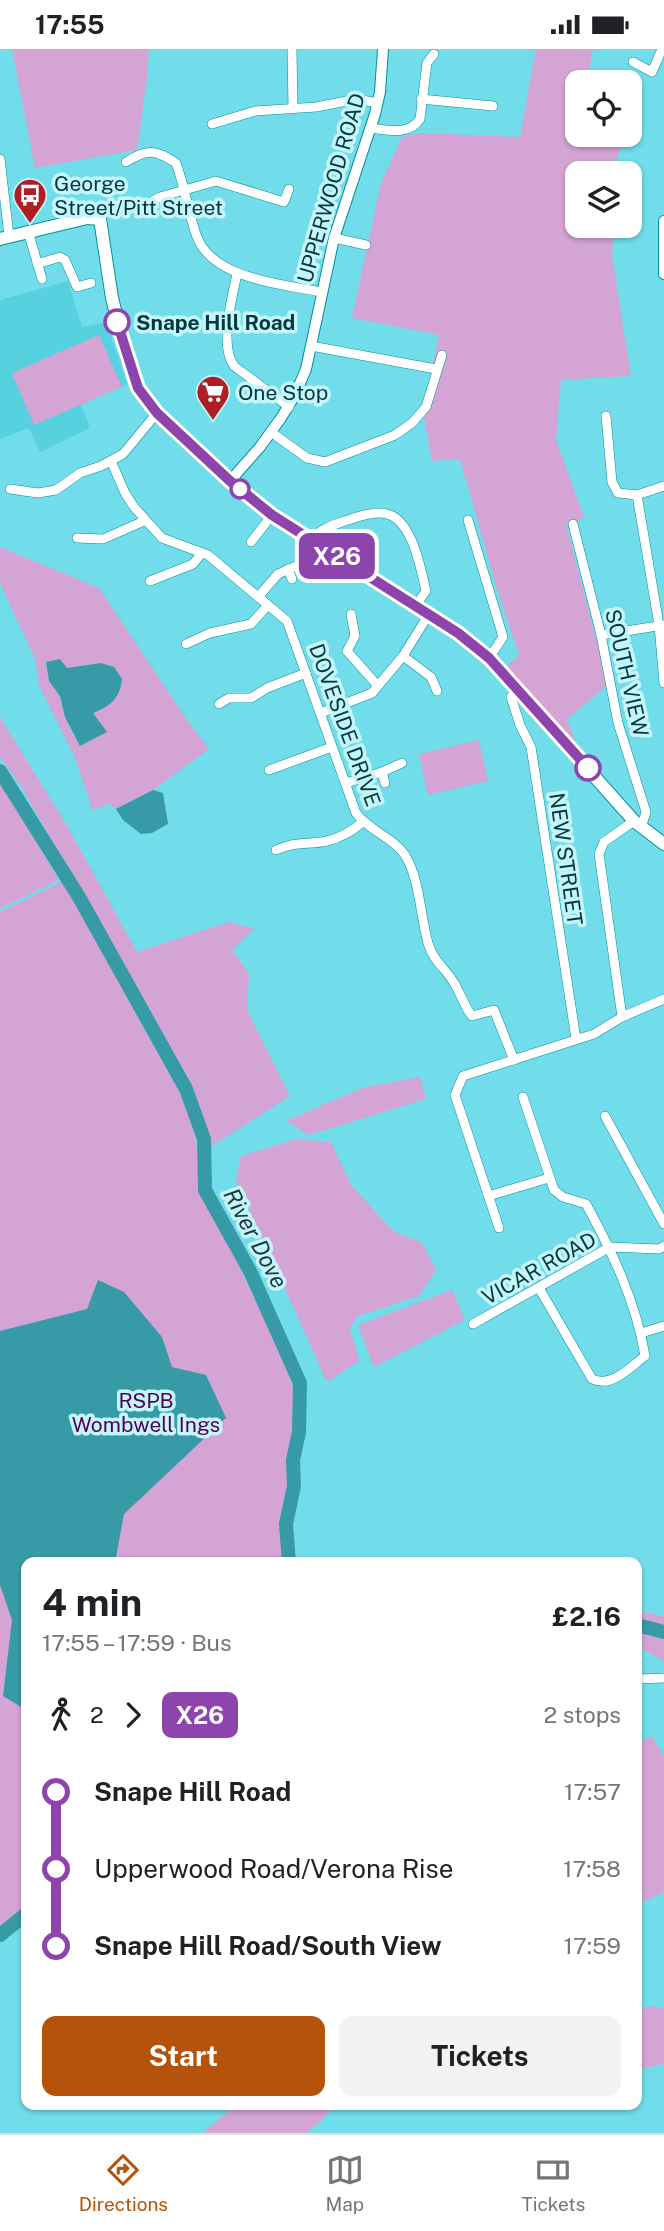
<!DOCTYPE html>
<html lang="en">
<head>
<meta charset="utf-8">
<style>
	:root { --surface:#fff; --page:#f2f2f2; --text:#202124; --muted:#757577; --line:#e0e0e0; --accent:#b45309 }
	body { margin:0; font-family:"Public Sans",sans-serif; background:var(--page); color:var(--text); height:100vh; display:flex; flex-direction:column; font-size:26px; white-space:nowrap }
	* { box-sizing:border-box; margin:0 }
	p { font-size:23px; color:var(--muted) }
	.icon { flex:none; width:38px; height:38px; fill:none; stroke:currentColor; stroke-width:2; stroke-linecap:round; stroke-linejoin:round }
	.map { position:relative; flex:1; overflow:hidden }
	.drawer { position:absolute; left:21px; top:1508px; width:621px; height:553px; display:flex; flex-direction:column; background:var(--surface); border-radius:14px; box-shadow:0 2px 5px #0004 }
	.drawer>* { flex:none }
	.badge { padding:0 14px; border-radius:10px; font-size:24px; line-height:46px }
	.tools { position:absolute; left:565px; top:21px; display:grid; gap:14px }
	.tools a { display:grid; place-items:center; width:77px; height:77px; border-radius:14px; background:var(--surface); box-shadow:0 2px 5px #0004; font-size:35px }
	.map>.badge { position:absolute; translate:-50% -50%; box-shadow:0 0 0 4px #fff }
	.legs { display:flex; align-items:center; gap:10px; height:77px; padding:0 21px; font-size:23px }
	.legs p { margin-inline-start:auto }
	.overview { display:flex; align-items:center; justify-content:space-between; height:119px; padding:0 21px }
	h1 { font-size:38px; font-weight:700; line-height:52px }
	.cta { display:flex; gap:14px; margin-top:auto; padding:14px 21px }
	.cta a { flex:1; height:80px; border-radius:14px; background:var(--accent); color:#fff; font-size:28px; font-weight:700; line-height:80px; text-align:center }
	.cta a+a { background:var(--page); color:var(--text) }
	ul { padding:0 21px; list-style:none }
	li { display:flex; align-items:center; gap:24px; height:77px; font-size:26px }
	li i { display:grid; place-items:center; width:10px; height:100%; margin:0 9px; background:currentColor }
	li i::after { content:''; width:18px; height:18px; margin:-9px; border:5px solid; border-radius:50%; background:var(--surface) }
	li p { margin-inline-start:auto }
	li:first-child i { background:linear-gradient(#0000 50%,currentColor 0) }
	li:last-child i { background:linear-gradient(currentColor 50%,#0000 0) }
	.status { display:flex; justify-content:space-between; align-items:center; height:49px; padding:0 35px; background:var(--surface); direction:ltr }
	.status svg { height:19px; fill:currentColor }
	.tabs { display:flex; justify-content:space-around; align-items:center; height:98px; border-top:2px solid var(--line); background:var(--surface); font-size:19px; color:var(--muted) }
	.tabs a { display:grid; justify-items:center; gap:4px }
	.tabs .on { color:var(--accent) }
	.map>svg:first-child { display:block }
	.built { fill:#57d1df }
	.green { fill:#d4a4d5; fill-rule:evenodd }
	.water { fill:#369ba6 }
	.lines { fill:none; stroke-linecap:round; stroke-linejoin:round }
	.river { stroke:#369ba6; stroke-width:14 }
	.minor-casing { stroke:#028f9c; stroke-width:10 }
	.tertiary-casing { stroke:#028f9c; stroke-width:12 }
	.secondary-casing { stroke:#028f9c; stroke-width:14 }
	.minor { stroke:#fff; stroke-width:9 }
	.tertiary { stroke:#fff; stroke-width:10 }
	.secondary { stroke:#fff; stroke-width:12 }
	.line-1-casing { stroke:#fff; stroke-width:16 }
	.line-1 { stroke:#8e44ad; stroke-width:10 }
	.stop-1-dot { fill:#fff; stroke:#8e44ad; stroke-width:3.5 }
	.labels { text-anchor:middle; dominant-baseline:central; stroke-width:7; stroke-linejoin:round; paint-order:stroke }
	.poi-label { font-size:21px; fill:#05383e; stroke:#c4f5fb; text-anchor:start }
	.street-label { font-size:21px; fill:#05383e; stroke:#c4f5fb }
	.stop-label { font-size:21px; font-weight:bold; fill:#05383e; stroke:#c4f5fb; text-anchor:start }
	.park-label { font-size:21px; fill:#520056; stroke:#c4f5fb }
	.water-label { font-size:23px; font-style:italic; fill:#1f3538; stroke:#c4f5fb }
</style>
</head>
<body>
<div class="status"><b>17:55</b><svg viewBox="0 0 49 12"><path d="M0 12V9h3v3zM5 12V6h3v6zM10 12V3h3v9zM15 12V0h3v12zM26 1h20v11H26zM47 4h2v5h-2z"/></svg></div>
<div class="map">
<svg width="664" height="2084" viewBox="0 0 664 2084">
	<rect width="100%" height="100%" fill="#71ddea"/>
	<path class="built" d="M 68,232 L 82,278 L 106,273 L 127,335 L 81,356 L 90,379 L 40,403 L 29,379 L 0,390 L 0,251 Z"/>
	<g class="green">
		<path d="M 12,0 L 149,0 L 147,30 L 137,101 L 35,119 Z"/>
		<path d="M 536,0 L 593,0 L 587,33 L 578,33 L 578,86 L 626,86 L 616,111 L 616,124 L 578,124 L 578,177 L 614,177 L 612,206 L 631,327 L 561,331 L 556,391 L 584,468 L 572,475 L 566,475 L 608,636 L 567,670 L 579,702 L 504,620 L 519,606 L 497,540 L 460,410 L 432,412 L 424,368 L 430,356 L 438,316 L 433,314 L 439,286 L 352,269 L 381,134 L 402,88 L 422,84 L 520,88 Z"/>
		<path d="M 99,286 L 122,338 L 34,376 L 12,324 Z"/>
		<path d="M 0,498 L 99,539 L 187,671 L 209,700 L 153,741 L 116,760 L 109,754 L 93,762 L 75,709 L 39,636 L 35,610 L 0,534 ZM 46,613 L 67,619 L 101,614 L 114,618 L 103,660 L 93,664 L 74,688 C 68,675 65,663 60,650 C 55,634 48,634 46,613 Z"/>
		<path d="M 0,668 L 66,775 L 137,903 L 229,873 L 254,880 L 232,901 L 249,925 L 247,961 L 290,1047 L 210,1098 L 194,1041 L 22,739 L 0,708 Z"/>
		<path d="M 479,691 L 488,732 L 428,746 L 419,705 Z"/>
		<path d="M 0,734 L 59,831 L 0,860 Z"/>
		<path d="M 61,833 L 74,852 L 187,1057 L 196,1091 L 200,1143 L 230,1198 L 287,1317 L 294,1345 L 295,1373 L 284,1469 L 284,1514 L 26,1514 L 26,1860 L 0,1880 L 0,863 Z"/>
		<path d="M 420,1028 L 426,1050 L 309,1086 L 286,1072 L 362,1039 Z"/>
		<path d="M 296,1090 L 331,1093 L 351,1136 L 393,1182 L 422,1194 L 436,1221 L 419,1247 L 358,1267 L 350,1279 L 359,1312 L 327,1333 L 236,1131 L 241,1107 Z"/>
		<path d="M 452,1241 L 465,1271 L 374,1318 L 358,1276 Z"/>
		<path d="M 637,1562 L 664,1567 L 664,1612 L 637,1597 Z"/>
		<path d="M 652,1687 L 664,1708 L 664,1843 L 637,1856 L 637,1695 Z"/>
		<path d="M 653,1957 L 664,1959 L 664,2015 L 637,2021 L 637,1961 Z"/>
		<path d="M 236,2056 L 333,2056 L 325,2068 L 307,2084 L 203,2084 Z"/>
	</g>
	<g class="water">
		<path d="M 60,610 L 67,619 L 101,614 L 114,618 L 122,630 C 120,649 111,657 93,664 L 107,683 L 80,697 L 65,668 L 60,647 L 49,632 L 46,613 Z"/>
		<path d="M 153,741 L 163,744 L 168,775 L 152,784 L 141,785 L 123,771 L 116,760 Z"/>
		<path d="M 98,1231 L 124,1243 L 162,1288 L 172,1318 L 206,1326 L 226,1369 L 124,1465 L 115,1514 L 26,1514 L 26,1661 L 3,1647 L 12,1571 L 0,1536 L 0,1282 L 87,1260 Z"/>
	</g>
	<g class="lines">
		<g class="river">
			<path d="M 0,722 L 79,848 L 186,1040 L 204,1090 L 205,1141 L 250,1222 L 300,1334 L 299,1383 L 293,1411 L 294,1437 L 286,1475 L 289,1514"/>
			<path d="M 637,1576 L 664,1583"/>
			<path d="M 0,1886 L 26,1865"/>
		</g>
		<defs>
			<g id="minor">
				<path d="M 292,0 L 293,59"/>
				<path d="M 633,13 L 652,23 L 662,0"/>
				<path d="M 421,50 L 493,57"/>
				<path d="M 212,75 L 255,62 L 316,58 L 357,50 L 377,54"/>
				<path d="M 370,79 C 388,81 409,87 420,70 L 427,14 L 434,5"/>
				<path d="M 0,110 L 9,187"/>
				<path d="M 126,113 C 149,99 155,101 176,114 C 185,138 188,164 197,188 C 213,230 282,235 321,243"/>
				<path d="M 142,158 L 160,148 L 216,132 L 284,153 L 289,140"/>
				<path d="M 28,182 L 42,230"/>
				<path d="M 334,189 L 366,196"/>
				<path d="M 37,215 L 60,208 L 65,211 L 77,238 L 91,234"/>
				<path d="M 237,225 C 232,249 219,296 234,317 L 289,358"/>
				<path d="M 311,297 L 436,320"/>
				<path d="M 606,367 L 612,433 L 618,444 L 637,446 L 664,437"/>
				<path d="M 271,383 L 307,409 L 325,413 L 395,386 L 412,374 L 426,358 L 442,306"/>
				<path d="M 111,412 L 125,444 L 134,458 L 162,489 L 208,506 L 287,572 L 356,764 C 369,782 393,788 405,806 C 420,831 420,866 428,894 C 434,914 445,918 454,934 C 461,945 464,957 472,967 L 494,961 L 514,1011"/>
				<path d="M 10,440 L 38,444 L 56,441 L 80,424 L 101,417 L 123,405 L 157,364"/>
				<path d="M 637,446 L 659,576 L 664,634"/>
				<path d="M 468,471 L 503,588 L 489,609"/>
				<path d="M 573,475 L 601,586 L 618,674 L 646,763 L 641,779"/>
				<path d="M 77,489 L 103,490 L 144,472"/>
				<path d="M 311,491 C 321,479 333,476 348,471 C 359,467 379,461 390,466 C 413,475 421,521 426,542 L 416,556"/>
				<path d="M 251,493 L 272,466"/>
				<path d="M 288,520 L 292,530"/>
				<path d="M 150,532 L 193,515 L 202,504"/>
				<path d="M 258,548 L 278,525 L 298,516"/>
				<path d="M 351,565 L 355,587 L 347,602 L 378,637"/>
				<path d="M 601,586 L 664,576"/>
				<path d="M 186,595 L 210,584 L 251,575 L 268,556"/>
				<path d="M 403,607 L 431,628 L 437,642"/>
				<path d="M 518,642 L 511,648 L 520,676 L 531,698 L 576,990"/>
				<path d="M 219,655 L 229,649 L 251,649 L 267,639 L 306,624"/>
				<path d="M 321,664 L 372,644 L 403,607 L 429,565"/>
				<path d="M 269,721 L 332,698"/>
				<path d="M 382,723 L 385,734"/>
				<path d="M 346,734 L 382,723 L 402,714"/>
				<path d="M 276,801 C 295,792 308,796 327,792 C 341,789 352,782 363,773"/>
				<path d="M 622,968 L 599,805 L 604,793 L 634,772"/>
				<path d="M 523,1048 L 554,1141 L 563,1148 L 586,1155 C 612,1202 636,1253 645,1307 C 629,1319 612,1339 592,1330 L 539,1239"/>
				<path d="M 605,1067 L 664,1175"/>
				<path d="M 488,1147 L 549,1129"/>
				<path d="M 499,1179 L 455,1046 L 463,1027 L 594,985 L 622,968 L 664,950"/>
				<path d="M 473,1275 L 610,1198 L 659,1200 L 664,1197"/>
				<path d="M 641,1284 L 664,1277"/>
				<path d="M 637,1630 L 664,1629"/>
			</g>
			<g id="tertiary">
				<path d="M 664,172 L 664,225"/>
				<path d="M 230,432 L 260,398 L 281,369 L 295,346 L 306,320 L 334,189 L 375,65 L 380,43 L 383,0"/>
			</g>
			<path id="secondary" d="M 0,190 L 87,169 L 100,170 L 112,249 L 127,309 L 138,339 L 157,364 L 230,432 L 272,466 L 458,584 L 489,609 L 634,772 L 664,795"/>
		</defs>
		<use href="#minor" class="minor-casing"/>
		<use href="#tertiary" class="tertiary-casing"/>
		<use href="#secondary" class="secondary-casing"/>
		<use href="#minor" class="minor"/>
		<use href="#tertiary" class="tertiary"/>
		<use href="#secondary" class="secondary"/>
	</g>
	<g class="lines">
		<defs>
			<path id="line-1" d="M 117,273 L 138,339 L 157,364 L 230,432 L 272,466 L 458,584 L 489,609 L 588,719"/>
		</defs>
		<use href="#line-1" class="line-1-casing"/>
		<use href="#line-1" class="line-1"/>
	</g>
	<defs>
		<symbol id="bus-pin" viewBox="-11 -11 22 30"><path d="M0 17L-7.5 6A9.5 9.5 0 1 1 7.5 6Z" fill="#af1e22" stroke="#c4f5fb"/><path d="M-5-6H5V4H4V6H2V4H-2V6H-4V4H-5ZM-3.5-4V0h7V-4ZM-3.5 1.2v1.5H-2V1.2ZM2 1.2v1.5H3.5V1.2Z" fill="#fff"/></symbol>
		<symbol id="supermarket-pin" viewBox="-11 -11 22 30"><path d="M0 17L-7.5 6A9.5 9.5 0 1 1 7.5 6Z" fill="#af1e22" stroke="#c4f5fb"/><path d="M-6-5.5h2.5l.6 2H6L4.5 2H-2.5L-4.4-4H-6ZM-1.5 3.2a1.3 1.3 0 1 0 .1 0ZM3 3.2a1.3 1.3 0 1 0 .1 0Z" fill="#fff"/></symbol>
	</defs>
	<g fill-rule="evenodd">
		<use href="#bus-pin" x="11" y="127" width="38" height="52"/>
		<use href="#supermarket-pin" x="194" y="324" width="38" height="52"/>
	</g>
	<g class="stop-1-dot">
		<circle cx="117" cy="273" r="12"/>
		<circle cx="240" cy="440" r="9"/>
		<circle cx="588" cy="719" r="12"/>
	</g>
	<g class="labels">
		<g class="poi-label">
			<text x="54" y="134">George<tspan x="54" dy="24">Street/Pitt Street</tspan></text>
			<text x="238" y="343">One Stop</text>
		</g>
		<g class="street-label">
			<text transform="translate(331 139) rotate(-74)">UPPERWOOD ROAD</text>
			<text transform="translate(627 624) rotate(77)">SOUTH VIEW</text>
			<text transform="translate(345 676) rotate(70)">DOVESIDE DRIVE</text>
			<text transform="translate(566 810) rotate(82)">NEW STREET</text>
			<text transform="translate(539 1219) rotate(-29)">VICAR ROAD</text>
		</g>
		<g class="stop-label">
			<text x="136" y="273">Snape Hill Road</text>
		</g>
		<g class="park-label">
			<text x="146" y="1351">RSPB<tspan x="146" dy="24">Wombwell Ings</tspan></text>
		</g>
		<g class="water-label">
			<text transform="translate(256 1189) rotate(62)">River Dove</text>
		</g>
	</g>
</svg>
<div class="tools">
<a><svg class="icon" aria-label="locate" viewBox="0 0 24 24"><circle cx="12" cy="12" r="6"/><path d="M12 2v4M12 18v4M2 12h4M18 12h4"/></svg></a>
<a><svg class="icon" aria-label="layers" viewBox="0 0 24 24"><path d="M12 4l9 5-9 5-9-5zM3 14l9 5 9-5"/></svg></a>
</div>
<b class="badge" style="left:337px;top:507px;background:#8e44ad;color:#fff">X26</b>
<section class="drawer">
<div class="overview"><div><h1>4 min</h1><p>17:55 – 17:59 · Bus</p></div><b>£2.16</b></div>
<div class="legs"><svg class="icon" aria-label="walk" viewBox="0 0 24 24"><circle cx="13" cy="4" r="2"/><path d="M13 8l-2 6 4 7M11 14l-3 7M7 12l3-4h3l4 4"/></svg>2<svg class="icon" aria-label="forward" viewBox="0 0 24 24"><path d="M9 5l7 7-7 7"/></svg><b class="badge" style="background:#8e44ad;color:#fff">X26</b><p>2 stops</p></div>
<ul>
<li><i style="color:#8e44ad"></i><b>Snape Hill Road</b><p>17:57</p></li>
<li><i style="color:#8e44ad"></i><span>Upperwood Road/Verona Rise</span><p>17:58</p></li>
<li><i style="color:#8e44ad"></i><b>Snape Hill Road/South View</b><p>17:59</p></li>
</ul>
<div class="cta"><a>Start</a><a>Tickets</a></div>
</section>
</div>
<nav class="tabs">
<a class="on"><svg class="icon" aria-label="directions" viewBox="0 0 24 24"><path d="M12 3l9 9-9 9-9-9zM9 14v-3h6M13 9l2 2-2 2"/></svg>Directions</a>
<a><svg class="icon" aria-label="map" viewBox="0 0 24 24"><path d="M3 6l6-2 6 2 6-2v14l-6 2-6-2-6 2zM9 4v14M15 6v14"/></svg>Map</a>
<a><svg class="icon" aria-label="tickets" viewBox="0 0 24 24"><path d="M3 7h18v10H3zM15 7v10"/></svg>Tickets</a>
</nav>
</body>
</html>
